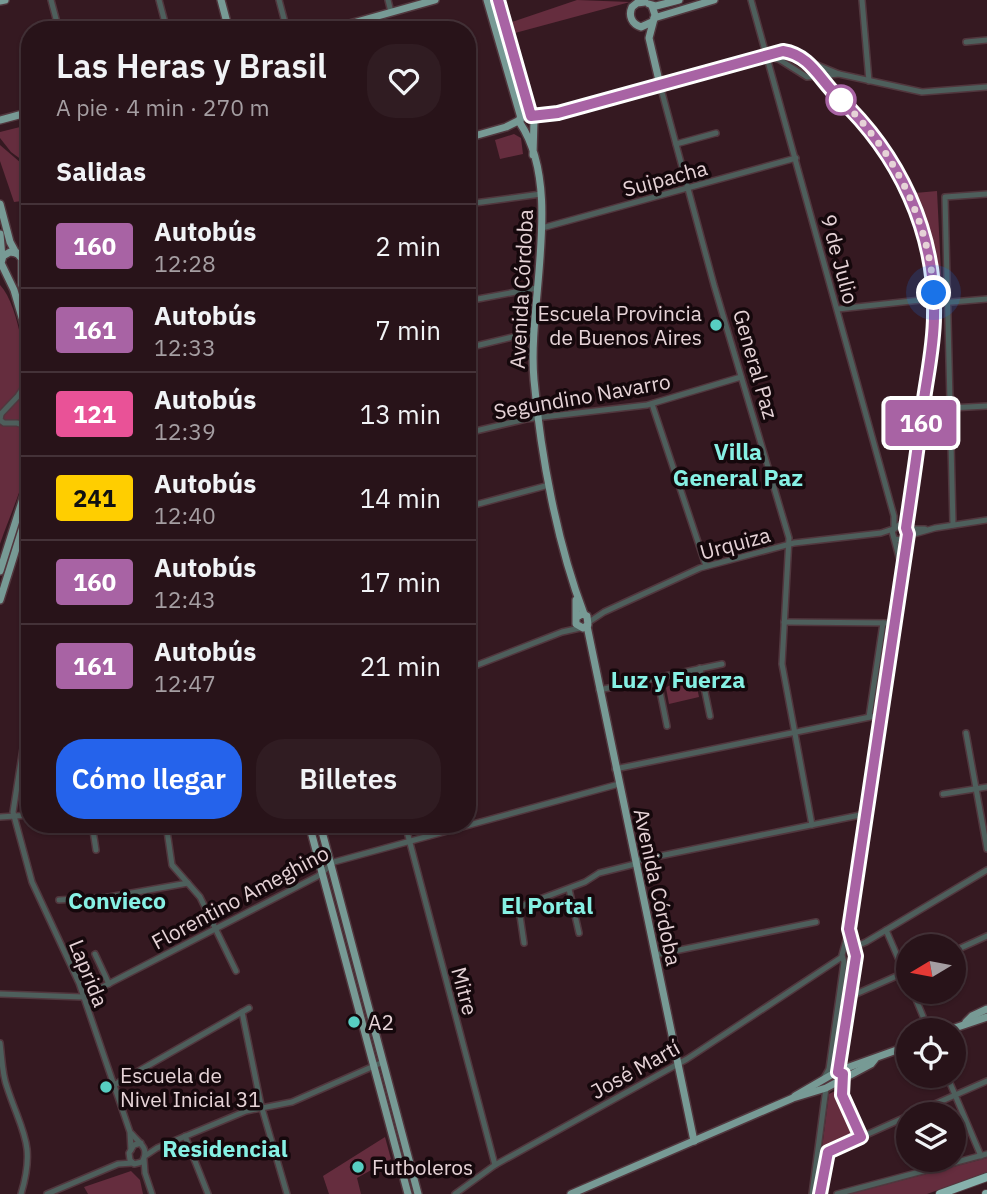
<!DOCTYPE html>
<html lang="es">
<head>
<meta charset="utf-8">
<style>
	:root { --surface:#281319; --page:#301c22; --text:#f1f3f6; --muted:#a59ea2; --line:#443238; --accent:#2563eb }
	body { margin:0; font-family:"IBM Plex Sans",sans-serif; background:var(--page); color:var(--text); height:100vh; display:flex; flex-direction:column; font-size:26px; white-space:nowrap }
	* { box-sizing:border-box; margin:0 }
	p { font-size:23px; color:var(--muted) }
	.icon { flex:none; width:38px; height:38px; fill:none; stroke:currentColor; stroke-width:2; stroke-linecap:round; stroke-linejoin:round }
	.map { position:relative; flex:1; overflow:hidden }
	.sheet { position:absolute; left:21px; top:21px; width:455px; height:812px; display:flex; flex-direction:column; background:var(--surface); border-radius:28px; box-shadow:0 2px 5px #0004,0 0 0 2px var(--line) }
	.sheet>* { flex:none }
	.badge { padding:0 14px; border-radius:5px; font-size:24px; line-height:46px }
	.needle { width:46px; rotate:260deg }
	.controls { position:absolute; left:896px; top:934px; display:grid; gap:14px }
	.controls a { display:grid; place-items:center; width:70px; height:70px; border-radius:50%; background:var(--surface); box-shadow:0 2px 5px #0004,0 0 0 2px var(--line); font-size:35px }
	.you { position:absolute; width:35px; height:35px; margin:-18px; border:5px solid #fff; border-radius:50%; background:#1a73e8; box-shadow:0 0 0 10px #1a73e833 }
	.map>.badge { position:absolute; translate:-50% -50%; box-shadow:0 0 0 4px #fff }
	h2 { padding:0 35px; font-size:26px; line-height:63px }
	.round { display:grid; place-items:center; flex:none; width:74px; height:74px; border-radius:28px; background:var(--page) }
	.head { display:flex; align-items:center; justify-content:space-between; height:119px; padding:0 35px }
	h1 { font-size:33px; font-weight:600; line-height:52px }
	.action { display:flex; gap:14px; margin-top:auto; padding:14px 35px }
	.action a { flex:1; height:80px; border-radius:28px; background:var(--accent); color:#fff; font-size:28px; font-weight:600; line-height:80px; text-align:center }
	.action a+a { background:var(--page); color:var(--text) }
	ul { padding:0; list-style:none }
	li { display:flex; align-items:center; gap:21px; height:84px; padding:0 35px; border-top:2px solid var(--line) }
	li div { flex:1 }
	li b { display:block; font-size:26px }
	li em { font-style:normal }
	li .badge { min-width:77px; font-weight:700; text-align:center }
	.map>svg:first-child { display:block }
	.green { fill:#652d3e }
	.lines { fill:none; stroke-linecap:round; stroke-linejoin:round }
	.minor-casing { stroke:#51373e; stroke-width:8 }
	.major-casing { stroke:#51373e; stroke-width:10 }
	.highway-casing { stroke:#51373e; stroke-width:10 }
	.minor { stroke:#4e5f5c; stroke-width:5 }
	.major { stroke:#779a95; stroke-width:7 }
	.highway { stroke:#87b1ac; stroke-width:8 }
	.line-casing { stroke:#fff; stroke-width:16 }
	.line { stroke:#a863a4; stroke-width:10 }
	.walk { stroke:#e6d3d7; stroke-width:7; stroke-dasharray:0 12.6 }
	.stop-dot { fill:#fff; stroke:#a863a4; stroke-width:3.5 }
	.poi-dot { fill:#57cec2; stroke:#15080c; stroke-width:2.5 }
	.labels { text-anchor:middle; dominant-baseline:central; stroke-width:7; stroke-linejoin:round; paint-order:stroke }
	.street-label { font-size:21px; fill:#e6d3d7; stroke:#15080c }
	.poi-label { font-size:21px; fill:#e6d3d7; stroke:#15080c; text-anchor:start }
	.neighbourhood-label { font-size:23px; font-weight:bold; fill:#86f0e4; stroke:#15080c }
</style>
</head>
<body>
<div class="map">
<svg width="987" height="1194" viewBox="0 0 987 1194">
	<rect width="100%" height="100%" fill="#351921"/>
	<g class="green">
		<path d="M 577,0 L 630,2 L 515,33 L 512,22 Z"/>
		<path d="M 28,125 L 30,129 L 30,166 L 11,152 L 0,138 L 0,132 Z"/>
		<path d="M 514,134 L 521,138 L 523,154 L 500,159 L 495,140 Z"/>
		<path d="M 0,145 L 28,169 L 30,200 L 14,202 L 0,161 Z"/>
		<path d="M 937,191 L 942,292 L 940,293 L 932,247 L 915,193 Z"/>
		<path d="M 0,285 C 28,315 34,433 25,473 C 19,497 8,520 0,544 Z"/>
		<path d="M 692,681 L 696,682 L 699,697 L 669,704 L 666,688 L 668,686 Z"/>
		<path d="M 835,1091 L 854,1132 L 850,1137 L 825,1150 L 816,1194 L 829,1094 Z"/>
		<path d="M 385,1137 L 391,1159 L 357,1178 L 361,1194 L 329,1194 L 323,1176 Z"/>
		<path d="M 987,1158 L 987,1173 L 927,1194 L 850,1194 Z"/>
		<path d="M 131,1171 L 140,1180 L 143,1194 L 88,1194 L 84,1187 Z"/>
	</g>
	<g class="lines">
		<defs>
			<g id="minor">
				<path d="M 51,0 L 59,30"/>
				<path d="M 159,0 L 167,30"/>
				<path d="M 279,0 L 287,30"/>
				<path d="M 388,0 L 391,12"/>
				<path d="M 751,0 L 894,516 L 894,528"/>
				<path d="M 862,0 L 869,81"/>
				<path d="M 966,42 L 987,40"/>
				<path d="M 767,56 L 780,60 L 807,77 L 839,74"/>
				<path d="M 810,63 L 825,84 L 863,123 L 891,161 L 917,213 L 929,258 L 934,293 L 934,329 L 906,528"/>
				<path d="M 676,144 L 716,133"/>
				<path d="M 467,204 L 541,194"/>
				<path d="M 542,228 L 796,158"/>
				<path d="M 467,301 L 537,288"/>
				<path d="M 838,309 L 930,299 L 940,303 L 987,299"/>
				<path d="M 467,348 L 533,332"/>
				<path d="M 652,404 L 706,566"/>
				<path d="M 950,408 L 987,406"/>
				<path d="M 1,414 L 0,420 L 4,423 L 17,423 L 30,427"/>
				<path d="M 0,415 L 18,396 L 30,378"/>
				<path d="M 467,433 L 526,419 L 647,405 L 741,377"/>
				<path d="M 467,507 L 549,485"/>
				<path d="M 953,525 L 945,197 L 987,194"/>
				<path d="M 907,529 L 925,529"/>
				<path d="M 907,536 L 935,528 L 987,520"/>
				<path d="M 895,539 L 901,540 L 906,537"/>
				<path d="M 900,561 L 892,531 L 899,525 L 906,528"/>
				<path d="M 589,622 L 604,612 L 700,568 L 794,543 L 881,533 L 893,529"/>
				<path d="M 784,622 L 893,623"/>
				<path d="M 700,668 L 710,716"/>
				<path d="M 467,669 L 562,632 L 580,628"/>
				<path d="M 657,677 L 667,726"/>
				<path d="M 599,690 L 722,664"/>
				<path d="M 30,704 L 13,812 L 32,882 L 79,983 L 130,1132 L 131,1150"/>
				<path d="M 869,717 L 883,623"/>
				<path d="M 966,733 L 987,849"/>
				<path d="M 615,769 L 880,715"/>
				<path d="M 943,794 L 987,787"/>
				<path d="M 0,817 L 30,815"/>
				<path d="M 92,824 L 96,850"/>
				<path d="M 166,824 L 172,865 L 200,897 L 236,971"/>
				<path d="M 405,824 L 495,1165"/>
				<path d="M 812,825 L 782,664 L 789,538 L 714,285 L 660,85 L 783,51 L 839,74 L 922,92 L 987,87"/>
				<path d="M 635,861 L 865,814"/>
				<path d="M 569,889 L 579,933"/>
				<path d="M 59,900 L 109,897 L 188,883"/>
				<path d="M 886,930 L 908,981"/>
				<path d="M 524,943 L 519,909 L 524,905 L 585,882 L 599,873 L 635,864"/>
				<path d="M 852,948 L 866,942 L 987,870"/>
				<path d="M 954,951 L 987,936"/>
				<path d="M 95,954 L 109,984"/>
				<path d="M 655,955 L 816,922"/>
				<path d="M 913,992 L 929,1031"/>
				<path d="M 0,994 L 83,997 L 318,876 L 334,862 L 619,784"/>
				<path d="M 849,997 L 908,971"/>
				<path d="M 242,1012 L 261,1105 L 287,1194"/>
				<path d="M 0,1043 C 2,1058 2,1074 7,1087 C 22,1133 36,1144 21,1194"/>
				<path d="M 838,1071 L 856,956 L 849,936"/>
				<path d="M 947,1076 L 981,1156"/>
				<path d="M 824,1078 L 829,1069 L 844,962 L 842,955 L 849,929 L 906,537"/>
				<path d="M 842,1080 L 843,1098 L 861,1137"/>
				<path d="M 114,1085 L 249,1008"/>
				<path d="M 910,1115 L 987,1081"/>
				<path d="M 132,1134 C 140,1144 150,1148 142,1162 L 134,1164 L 130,1160 L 129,1153 L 134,1145 L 141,1143"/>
				<path d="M 185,1136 L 208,1194"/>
				<path d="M 145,1156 L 157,1148 L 246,1111 L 292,1102 L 383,1062"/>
				<path d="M 144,1159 L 145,1173 L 152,1194"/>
				<path d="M 47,1194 L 118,1164 L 133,1163"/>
				<path d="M 455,1194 L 495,1165 L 687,1059 L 842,957"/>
				<path d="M 812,1194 L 826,1088"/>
				<path d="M 820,1194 L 828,1152 L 908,1116"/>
				<path d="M 837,1194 L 987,1154"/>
			</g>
			<g id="major">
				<path d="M 221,0 L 229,30"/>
				<path d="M 487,0 L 521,118"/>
				<path d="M 498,0 L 530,115"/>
				<path d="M 0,1 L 5,0"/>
				<path d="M 645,2 L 637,3 L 632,7 C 628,16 632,24 641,27 L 652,22"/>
				<path d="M 649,4 L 656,6 L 679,0"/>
				<path d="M 654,18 L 714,0"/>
				<path d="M 328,30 L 435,0"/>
				<path d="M 531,116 L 557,113 L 660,85 L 649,38 L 655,15 L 652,6"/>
				<path d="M 0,120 L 30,112"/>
				<path d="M 467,138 L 506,127 L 520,120"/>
				<path d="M 533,155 L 534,120 L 530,115 L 525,115 L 520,118 L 520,123 C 564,189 527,303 534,380 C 541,457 557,543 584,614"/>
				<path d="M 0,204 L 10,242 L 16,253"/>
				<path d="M 0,234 L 2,257"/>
				<path d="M 18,254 L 22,259 L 22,285 L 30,314"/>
				<path d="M 30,255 L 10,252 L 3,256 L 1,263 L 14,290 L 30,345"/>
				<path d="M 0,571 L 30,476"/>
				<path d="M 0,600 L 30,504"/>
				<path d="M 576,600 L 576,624 L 583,628 L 588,625 L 587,616 L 582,614 L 577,617"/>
				<path d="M 587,626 L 694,1141"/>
				<path d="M 309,824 L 408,1194"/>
				<path d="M 320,824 L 418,1194"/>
				<path d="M 966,1022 L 972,1016 L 987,1009"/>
				<path d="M 946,1031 L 987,1017"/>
				<path d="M 795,1096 L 838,1071 L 908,1046"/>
				<path d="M 571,1194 L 793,1098 L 826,1088 L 871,1064 L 875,1059"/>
			</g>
			<g id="highway">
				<path d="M 940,1194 L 987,1177"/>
				<path d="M 986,1194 L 987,1194"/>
			</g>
		</defs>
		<use href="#minor" class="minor-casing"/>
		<use href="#major" class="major-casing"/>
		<use href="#highway" class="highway-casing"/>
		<use href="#minor" class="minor"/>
		<use href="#major" class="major"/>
		<use href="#highway" class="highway"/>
	</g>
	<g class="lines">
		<defs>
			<path id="line" d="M 498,0 L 531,116 L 558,113 L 783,51 C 810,55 820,80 838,97 C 899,154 936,232 934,316 C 934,346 927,376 923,406 C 918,447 912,488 906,528 L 908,534 L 849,929 L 856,956 L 838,1072 L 843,1074 L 842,1095 L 861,1137 L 828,1152 L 820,1194"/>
		</defs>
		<use href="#line" class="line-casing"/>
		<use href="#line" class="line"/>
		<path class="walk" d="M 841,100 L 839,98 C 894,150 928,218 934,293"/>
	</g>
	<circle class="stop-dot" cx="841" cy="100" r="14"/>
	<g class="poi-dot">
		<circle cx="716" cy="325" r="7"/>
		<circle cx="354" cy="1022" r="7"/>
		<circle cx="106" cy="1087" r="7"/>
		<circle cx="358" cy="1167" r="7"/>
	</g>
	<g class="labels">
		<g class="street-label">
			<text transform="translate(665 178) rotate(-15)">Suipacha</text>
			<text transform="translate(840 259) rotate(75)">9 de Julio</text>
			<text transform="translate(521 289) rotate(-87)">Avenida Córdoba</text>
			<text transform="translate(756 364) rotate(74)">General Paz</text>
			<text transform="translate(582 396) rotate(-10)">Segundino Navarro</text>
			<text transform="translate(735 543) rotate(-15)">Urquiza</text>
			<text transform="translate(658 887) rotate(78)">Avenida Córdoba</text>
			<text transform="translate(240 897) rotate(-28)">Florentino Ameghino</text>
			<text transform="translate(89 973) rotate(68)">Laprida</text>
			<text transform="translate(465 991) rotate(75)">Mitre</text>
			<text transform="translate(635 1069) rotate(-29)">José Martí</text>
		</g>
		<g class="poi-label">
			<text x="702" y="313" text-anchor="end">Escuela Provincia<tspan x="702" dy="24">de Buenos Aires</tspan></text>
			<text x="368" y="1022">A2</text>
			<text x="120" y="1075">Escuela de<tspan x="120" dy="24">Nivel Inicial 31</tspan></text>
			<text x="372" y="1167">Futboleros</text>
		</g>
		<g class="neighbourhood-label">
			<text x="738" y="451">Villa<tspan x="738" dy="26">General Paz</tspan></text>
			<text x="678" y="679">Luz y Fuerza</text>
			<text x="117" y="900">Convieco</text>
			<text x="547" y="905">El Portal</text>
			<text x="225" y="1148">Residencial</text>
		</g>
	</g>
</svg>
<div class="controls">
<a><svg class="needle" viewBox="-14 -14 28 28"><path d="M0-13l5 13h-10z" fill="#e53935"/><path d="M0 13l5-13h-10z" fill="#a59ea2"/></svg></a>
<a><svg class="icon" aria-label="locate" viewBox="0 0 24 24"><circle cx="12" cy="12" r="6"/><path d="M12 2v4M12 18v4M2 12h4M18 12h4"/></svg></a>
<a><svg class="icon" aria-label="layers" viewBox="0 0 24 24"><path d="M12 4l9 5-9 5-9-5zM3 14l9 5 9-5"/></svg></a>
</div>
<div class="you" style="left:934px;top:293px"></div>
<b class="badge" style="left:921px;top:423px;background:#a863a4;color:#fff">160</b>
<section class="sheet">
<div class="head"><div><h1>Las Heras y Brasil</h1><p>A pie · 4 min · 270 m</p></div><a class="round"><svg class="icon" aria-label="heart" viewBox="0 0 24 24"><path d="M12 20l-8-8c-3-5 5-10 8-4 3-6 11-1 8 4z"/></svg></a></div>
<h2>Salidas</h2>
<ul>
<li><span class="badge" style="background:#a863a4;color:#fff">160</span><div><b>Autobús</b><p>12:28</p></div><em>2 min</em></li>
<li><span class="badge" style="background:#a863a4;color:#fff">161</span><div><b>Autobús</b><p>12:33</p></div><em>7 min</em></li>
<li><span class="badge" style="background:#e95297;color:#fff">121</span><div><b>Autobús</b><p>12:39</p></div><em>13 min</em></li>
<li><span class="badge" style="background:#ffce00;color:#111">241</span><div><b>Autobús</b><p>12:40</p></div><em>14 min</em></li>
<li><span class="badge" style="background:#a863a4;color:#fff">160</span><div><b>Autobús</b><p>12:43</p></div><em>17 min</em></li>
<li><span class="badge" style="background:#a863a4;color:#fff">161</span><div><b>Autobús</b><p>12:47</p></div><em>21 min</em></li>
</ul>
<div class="action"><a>Cómo llegar</a><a>Billetes</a></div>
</section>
</div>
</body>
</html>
